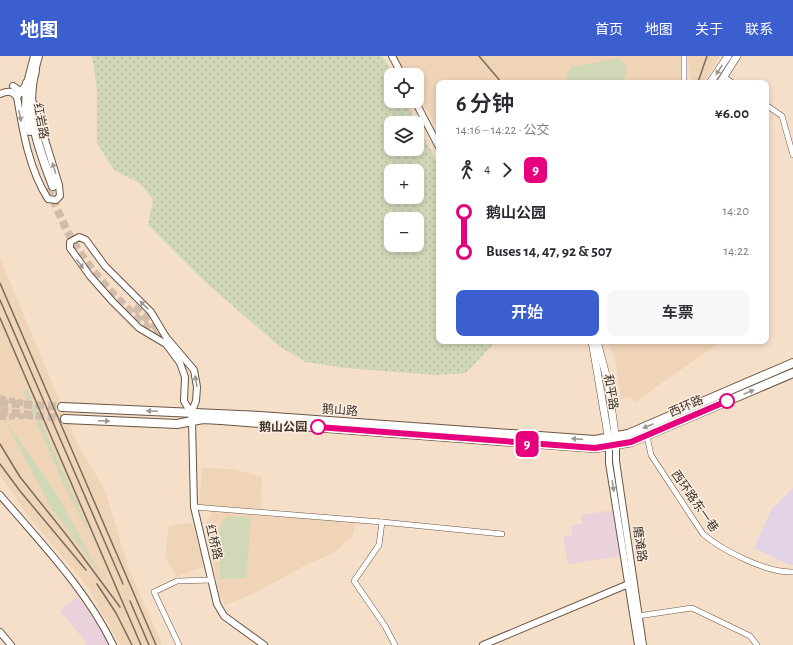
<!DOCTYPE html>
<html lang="zh">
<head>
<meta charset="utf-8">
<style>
	:root { --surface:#fff; --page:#f7f7f7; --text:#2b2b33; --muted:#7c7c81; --accent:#3c5fd0 }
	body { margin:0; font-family:"Alegreya Sans","Noto Sans SC",sans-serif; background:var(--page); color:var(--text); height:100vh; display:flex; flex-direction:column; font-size:15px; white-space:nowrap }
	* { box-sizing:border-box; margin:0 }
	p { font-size:13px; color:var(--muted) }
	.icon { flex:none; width:22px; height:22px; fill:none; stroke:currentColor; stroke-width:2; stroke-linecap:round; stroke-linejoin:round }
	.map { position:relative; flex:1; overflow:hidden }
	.details { position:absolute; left:436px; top:24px; width:333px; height:264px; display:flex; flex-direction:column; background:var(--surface); border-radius:8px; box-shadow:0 2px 6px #0003 }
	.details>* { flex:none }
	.badge { padding:0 8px; border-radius:6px; font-size:14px; line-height:26px }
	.buttons { position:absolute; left:384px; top:12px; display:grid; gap:8px }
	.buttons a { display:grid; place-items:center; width:40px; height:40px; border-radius:8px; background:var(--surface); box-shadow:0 2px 6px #0003; font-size:20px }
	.map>.badge { position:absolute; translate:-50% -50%; box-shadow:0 0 0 2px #fff }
	.legs { display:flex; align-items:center; gap:6px; height:44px; padding:0 20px; font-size:13px }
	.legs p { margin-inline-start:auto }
	.headline { display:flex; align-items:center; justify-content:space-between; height:68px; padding:0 20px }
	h1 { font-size:22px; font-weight:600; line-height:30px }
	.primary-button { display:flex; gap:8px; margin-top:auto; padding:8px 20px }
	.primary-button a { flex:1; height:46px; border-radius:8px; background:var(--accent); color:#fff; font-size:16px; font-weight:600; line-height:46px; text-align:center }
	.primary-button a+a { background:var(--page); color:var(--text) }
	ul { padding:0 20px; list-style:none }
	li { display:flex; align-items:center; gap:14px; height:40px; font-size:15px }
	li i { display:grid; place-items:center; width:6px; height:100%; margin:0 5px; background:currentColor }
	li i::after { content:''; width:10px; height:10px; margin:-5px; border:3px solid; border-radius:50%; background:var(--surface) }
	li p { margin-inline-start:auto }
	li:first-child i { background:linear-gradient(#0000 50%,currentColor 0) }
	li:last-child i { background:linear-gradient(currentColor 50%,#0000 0) }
	header { display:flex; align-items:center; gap:24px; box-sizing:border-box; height:56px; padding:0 20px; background:var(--accent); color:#fff }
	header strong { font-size:19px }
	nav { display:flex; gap:22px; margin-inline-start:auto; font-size:14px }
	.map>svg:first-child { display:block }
	.commercial { fill:#ead2dd }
	.built { fill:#f0d4b8 }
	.medical { fill:#e3d3e6 }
	.green { fill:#d0d8b8 }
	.park { fill:url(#park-dots); fill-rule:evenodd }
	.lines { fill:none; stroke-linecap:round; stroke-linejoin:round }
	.tertiary-tunnel { stroke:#d1bca9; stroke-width:6; stroke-dasharray:6 3; stroke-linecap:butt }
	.primary-tunnel { stroke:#d1bca9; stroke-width:8; stroke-dasharray:8 4; stroke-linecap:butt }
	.minor-casing { stroke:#695643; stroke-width:6 }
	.tertiary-casing { stroke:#695643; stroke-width:8 }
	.secondary-casing { stroke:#695643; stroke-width:8 }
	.primary-casing { stroke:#695643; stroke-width:10 }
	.minor { stroke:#fff; stroke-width:5 }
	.tertiary { stroke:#fff; stroke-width:6 }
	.secondary { stroke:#fff; stroke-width:7 }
	.primary { stroke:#fff; stroke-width:8 }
	.rail { stroke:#796c5f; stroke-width:1.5 }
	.oneway { fill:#9d9894 }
	.line-1-casing { stroke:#fff; stroke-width:9 }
	.line-1 { stroke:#e6007e; stroke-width:6 }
	.stop-1-dot { fill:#fff; stroke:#e6007e; stroke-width:2 }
	.labels { text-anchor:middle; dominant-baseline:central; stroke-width:3; stroke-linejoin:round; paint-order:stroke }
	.street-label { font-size:12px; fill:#3b322a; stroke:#fceee1 }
	.stop-label { font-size:12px; font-weight:bold; fill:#3b322a; stroke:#fceee1; text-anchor:end }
</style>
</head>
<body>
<header>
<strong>地图</strong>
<nav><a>首页</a><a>地图</a><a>关于</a><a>联系</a></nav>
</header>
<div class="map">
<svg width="793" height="589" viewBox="0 0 793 589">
	<defs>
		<pattern id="park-dots" width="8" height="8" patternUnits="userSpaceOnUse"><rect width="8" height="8" fill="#d0d8b8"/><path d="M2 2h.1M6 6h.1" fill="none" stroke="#b4ba9e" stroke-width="1.8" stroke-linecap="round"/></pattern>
	</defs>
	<rect width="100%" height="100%" fill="#f6dfc9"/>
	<g class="commercial">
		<path d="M 613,454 L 620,500 L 568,508 L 563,480 L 572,479 L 571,470 L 582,468 L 581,459 Z"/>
		<path d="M 77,540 L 103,576 L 102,577 L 109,589 L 86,589 L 86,586 L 60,555 Z"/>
	</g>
	<g class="built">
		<path d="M 395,0 L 681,0 L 682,27 L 439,27 L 439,75 L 417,37 L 417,19 L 406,19 Z"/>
		<path d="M 688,0 L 720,0 L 703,27 L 696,27 L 689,20 Z"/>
		<path d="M 0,202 L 78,389 L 105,434 L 129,514 L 162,588 L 160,589 L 120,589 L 87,530 L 27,459 L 14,438 L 0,420 Z"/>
		<path d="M 608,285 L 722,285 L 635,346 L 630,341 L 621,344 L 616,308 Z"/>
		<path d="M 202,412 L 234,413 L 262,421 L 261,453 L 199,449 Z"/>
		<path d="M 212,456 L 356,466 L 352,481 L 333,497 L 302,511 L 257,536 L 225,549 L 220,539 L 205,468 Z"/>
		<path d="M 192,467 L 205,510 L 176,521 L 165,500 L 169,469 Z"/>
	</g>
	<path class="medical" d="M 793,432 L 793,509 L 785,507 L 754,492 L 771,454 Z"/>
	<g class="green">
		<path d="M 618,2 L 627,11 L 626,18 L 622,25 L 614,27 L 568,27 L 566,21 L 572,11 Z"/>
		<path d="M 27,333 L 97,493 L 64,429 L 23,335 Z"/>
		<path d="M 4,363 L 55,435 L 103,523 L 50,450 Z"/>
		<path d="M 228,460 L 251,462 L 246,522 L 220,523 L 220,472 L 223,465 Z"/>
	</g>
	<path class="park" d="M 92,0 L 380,0 L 384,2 L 393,19 L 391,19 L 391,45 L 406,45 L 439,111 L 439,285 L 496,285 L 466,317 L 436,319 L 345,312 L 306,306 L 279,290 L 203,224 L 148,169 L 153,143 L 139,127 L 114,114 L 97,87 L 97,33 ZM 391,67 L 417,67 L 417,93 L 391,93 ZM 391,115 L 417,115 L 417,141 L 391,141 ZM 391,163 L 417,163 L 417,189 L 391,189 Z"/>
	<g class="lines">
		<g class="tertiary-tunnel">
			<path d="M 0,342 L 36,350"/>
			<path d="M 0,361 L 38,360"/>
		</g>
		<g class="primary-tunnel">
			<path d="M 48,132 C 58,155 67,178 81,198 C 103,231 133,258 162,285"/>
			<path d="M 134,251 L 166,280"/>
			<path d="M 0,347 L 62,351"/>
			<path d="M 0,355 L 65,363"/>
		</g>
		<defs>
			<g id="minor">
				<path d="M 684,0 L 684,27"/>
				<path d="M 724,21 L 733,27"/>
				<path d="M 766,49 L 782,60 L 793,99"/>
				<path d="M 647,380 L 651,399 L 703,478 C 723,495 767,517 793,516"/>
				<path d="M 194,451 L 382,466 L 502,478"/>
				<path d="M 382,466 L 379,489 L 354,525 L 385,570 L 395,589"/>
				<path d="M 638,560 L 692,552 L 750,580 L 757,589"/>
				<path d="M 179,589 L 154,536 L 177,525 L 212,524"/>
			</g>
			<g id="tertiary">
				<path d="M 392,0 L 402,19"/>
				<path d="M 35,15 L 39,0"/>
				<path d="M 13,30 L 23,37"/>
				<path d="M 0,38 C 7,35 12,34 17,41 C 23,76 29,113 48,143 L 56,144 L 60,140 L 59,129 L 34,48"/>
				<path d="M 17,41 L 27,27 L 34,0"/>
				<path d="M 415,45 L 439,91"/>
				<path d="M 191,357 L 196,345 L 197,331 L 194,314 L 166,281 L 151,256 L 105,210 L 86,184 L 79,181 L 70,186 L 70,192 L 90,220 L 113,246 L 139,272 L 166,288 L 180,307 L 185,321 L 184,345 L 191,357 L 192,365 L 194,451 L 217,548 L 224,560 L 264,589"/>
				<path d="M 616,389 L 616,405 L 643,589"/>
				<path d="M 609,391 L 609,407 L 638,589"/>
				<path d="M 0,439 C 40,486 86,533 113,589"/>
				<path d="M 0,576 L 11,589"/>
				<path d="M 483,589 L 631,527"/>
			</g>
			<g id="secondary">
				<path d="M 710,27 L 728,0"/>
				<path d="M 720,27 L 737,0"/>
				<path d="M 592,285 L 609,385"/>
				<path d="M 597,285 L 608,327 L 616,385"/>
			</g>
			<g id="primary">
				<path d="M 35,15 C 24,53 39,94 53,130"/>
				<path d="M 27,27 L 26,53 L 30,75"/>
				<path d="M 62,351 L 260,360 L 595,384 L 628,378 L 793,307"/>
				<path d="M 65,363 L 177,368 L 203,363 L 221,364 L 595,392 L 631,386 L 793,317"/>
			</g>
		</defs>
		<use href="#minor" class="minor-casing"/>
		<use href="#tertiary" class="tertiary-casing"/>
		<use href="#secondary" class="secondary-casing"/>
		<use href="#primary" class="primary-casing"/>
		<use href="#minor" class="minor"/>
		<use href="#tertiary" class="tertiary"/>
		<use href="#secondary" class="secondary"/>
		<use href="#primary" class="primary"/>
		<g class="rail">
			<path d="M 479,0 L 502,27"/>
			<path d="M 698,26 L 707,0"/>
			<path d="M 0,227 L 156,589"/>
			<path d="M 0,244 L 123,528"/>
			<path d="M 0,262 L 141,589"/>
			<path d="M 0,388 L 20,421 L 68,481 L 120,551"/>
			<path d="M 0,408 L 20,435 L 86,514"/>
			<path d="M 97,528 L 116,557 L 132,589"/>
			<path d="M 130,545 L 149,589"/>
		</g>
	</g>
	<defs><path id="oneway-solid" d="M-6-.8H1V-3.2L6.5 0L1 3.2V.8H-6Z"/></defs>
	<g class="oneway">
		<use href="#oneway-solid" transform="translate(719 14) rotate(123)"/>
		<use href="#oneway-solid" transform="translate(20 60) rotate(79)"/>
		<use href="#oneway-solid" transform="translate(54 112) rotate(-108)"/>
		<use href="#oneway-solid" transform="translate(80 208) rotate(53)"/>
		<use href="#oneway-solid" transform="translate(144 249) rotate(-136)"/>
		<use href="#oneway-solid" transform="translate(196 325) rotate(-100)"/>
		<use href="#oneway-solid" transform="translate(749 336) rotate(-23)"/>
		<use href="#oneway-solid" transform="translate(152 355) rotate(-177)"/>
		<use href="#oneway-solid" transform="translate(104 365) rotate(2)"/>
		<use href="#oneway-solid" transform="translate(648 370) rotate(157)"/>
		<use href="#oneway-solid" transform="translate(577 383) rotate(-176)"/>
		<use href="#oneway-solid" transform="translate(613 430) rotate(81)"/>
	</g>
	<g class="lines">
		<defs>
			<path id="line-1" d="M 318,371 L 595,392 L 631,386 L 727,345"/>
		</defs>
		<use href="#line-1" class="line-1-casing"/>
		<use href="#line-1" class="line-1"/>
	</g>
	<g class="stop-1-dot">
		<circle cx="727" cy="345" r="7"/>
		<circle cx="318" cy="371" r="7"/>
	</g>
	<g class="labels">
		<g class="street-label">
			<text transform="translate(41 65) rotate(79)">红岩路</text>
			<text transform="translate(611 336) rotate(80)">和平路</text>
			<text transform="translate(686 350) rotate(-23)">西环路</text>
			<text transform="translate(340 354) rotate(4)">鹅山路</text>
			<text transform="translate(695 445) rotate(55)">西环路东一巷</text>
			<text transform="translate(214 486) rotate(76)">红桥路</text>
			<text transform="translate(640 488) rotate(82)">磨滩路</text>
		</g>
		<g class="stop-label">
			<text x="307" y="371">鹅山公园</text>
		</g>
	</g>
</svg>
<div class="buttons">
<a><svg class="icon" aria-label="locate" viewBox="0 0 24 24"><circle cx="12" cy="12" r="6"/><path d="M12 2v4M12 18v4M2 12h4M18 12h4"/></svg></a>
<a><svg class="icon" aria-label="layers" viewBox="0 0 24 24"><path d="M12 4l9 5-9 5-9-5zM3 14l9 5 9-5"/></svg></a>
<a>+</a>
<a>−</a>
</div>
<b class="badge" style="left:527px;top:388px;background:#e6007e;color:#fff">9</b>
<section class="details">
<div class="headline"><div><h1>6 分钟</h1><p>14:16 – 14:22 · 公交</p></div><b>¥6.00</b></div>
<div class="legs"><svg class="icon" aria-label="walk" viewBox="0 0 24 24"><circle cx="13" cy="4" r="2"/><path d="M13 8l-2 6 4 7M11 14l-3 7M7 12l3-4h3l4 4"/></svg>4<svg class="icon" aria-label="forward" viewBox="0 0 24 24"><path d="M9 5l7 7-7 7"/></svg><b class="badge" style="background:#e6007e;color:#fff">9</b></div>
<ul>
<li><i style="color:#e6007e"></i><b>鹅山公园</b><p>14:20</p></li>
<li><i style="color:#e6007e"></i><b>Buses 14, 47, 92 &amp; 507</b><p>14:22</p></li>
</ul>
<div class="primary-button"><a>开始</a><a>车票</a></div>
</section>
</div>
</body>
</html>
